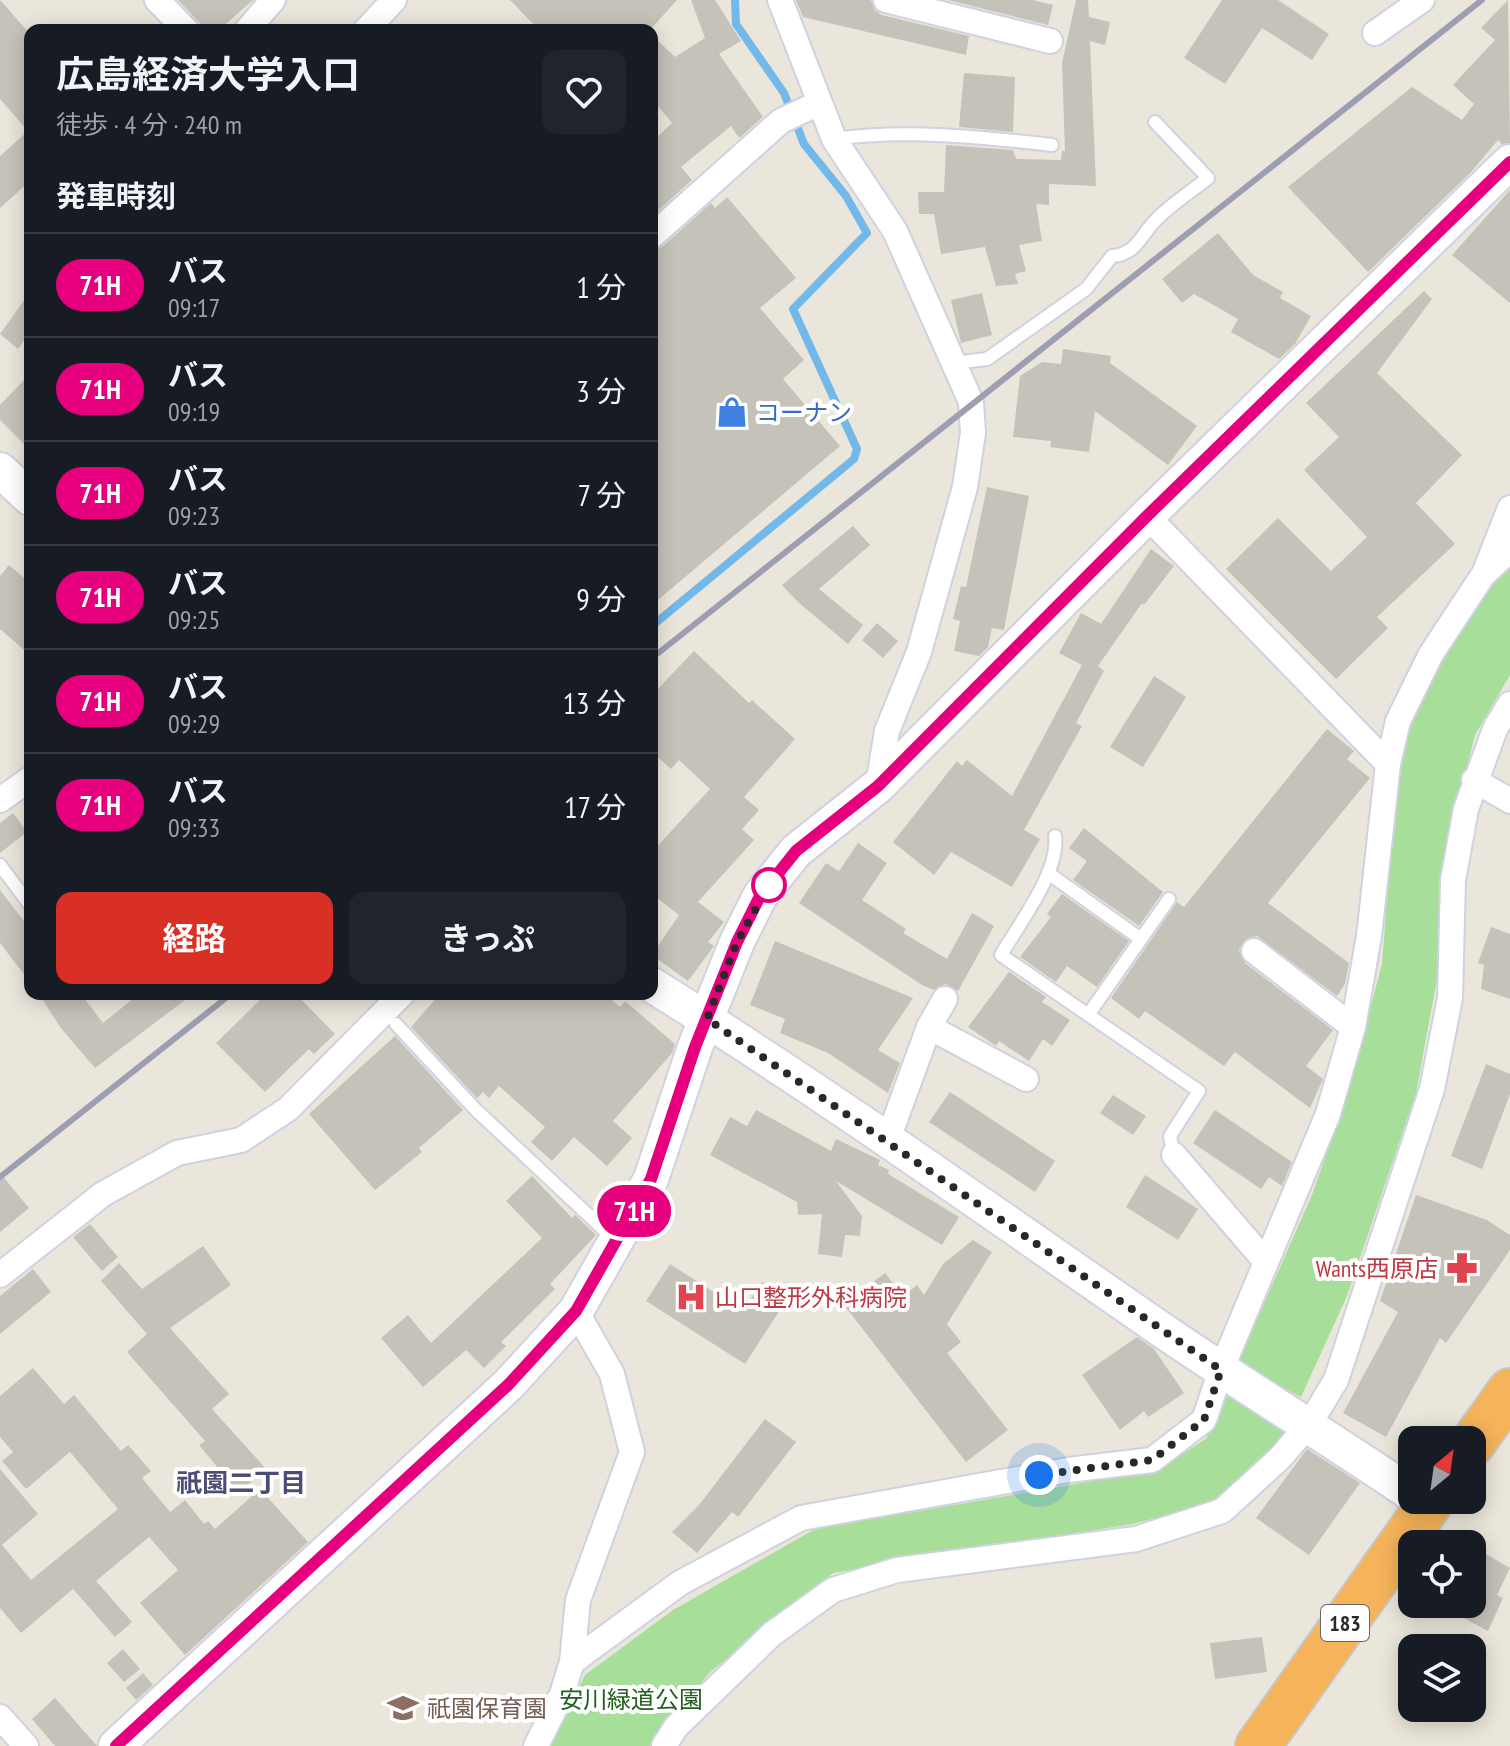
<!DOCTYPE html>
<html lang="ja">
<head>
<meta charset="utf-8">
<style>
	:root { --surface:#171b24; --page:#20242c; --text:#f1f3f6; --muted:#9ea1a6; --line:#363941; --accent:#d93025 }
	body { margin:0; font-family:"PT Sans Narrow","Noto Sans JP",sans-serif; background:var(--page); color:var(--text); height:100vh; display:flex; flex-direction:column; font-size:30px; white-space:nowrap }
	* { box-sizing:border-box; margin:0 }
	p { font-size:26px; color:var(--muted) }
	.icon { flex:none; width:44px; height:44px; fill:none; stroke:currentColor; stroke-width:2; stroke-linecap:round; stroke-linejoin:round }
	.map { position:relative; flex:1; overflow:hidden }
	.sheet { position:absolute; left:24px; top:24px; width:634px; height:976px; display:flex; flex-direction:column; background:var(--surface); border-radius:16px; box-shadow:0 4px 20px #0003 }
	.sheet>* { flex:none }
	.badge { padding:0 16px; border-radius:26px; font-size:28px; line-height:52px }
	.needle { width:52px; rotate:29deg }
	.buttons { position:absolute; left:1398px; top:1426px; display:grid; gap:16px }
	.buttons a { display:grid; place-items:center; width:88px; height:88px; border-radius:16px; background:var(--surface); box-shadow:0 4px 20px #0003; font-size:40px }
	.you { position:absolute; width:40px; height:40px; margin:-20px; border:6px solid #fff; border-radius:50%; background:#1a73e8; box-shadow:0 0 0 12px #1a73e833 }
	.map>.badge { position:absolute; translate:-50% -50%; box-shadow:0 0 0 4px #fff }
	h2 { padding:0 32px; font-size:30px; line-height:72px }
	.round { display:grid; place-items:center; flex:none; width:84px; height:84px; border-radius:16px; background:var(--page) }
	.headline { display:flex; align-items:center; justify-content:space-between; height:136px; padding:0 32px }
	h1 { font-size:38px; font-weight:700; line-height:60px }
	.primary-button { display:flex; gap:16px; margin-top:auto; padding:16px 32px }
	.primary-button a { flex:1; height:92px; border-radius:16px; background:var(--accent); color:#fff; font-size:32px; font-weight:700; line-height:92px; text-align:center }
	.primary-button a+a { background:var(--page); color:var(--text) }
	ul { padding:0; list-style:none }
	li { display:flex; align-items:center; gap:24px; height:104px; padding:0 32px; border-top:2px solid var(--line) }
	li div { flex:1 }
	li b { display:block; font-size:30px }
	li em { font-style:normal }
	li .badge { min-width:88px; font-weight:700; text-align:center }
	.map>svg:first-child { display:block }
	.green { fill:#a7de99 }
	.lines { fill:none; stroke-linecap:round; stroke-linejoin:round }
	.stream { stroke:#72b8e8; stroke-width:8 }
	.building { fill:#c5c2ba }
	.lane-casing { stroke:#d0d1e1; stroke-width:16 }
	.street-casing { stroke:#d0d1e1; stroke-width:28 }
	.secondary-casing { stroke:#d0d1e1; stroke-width:38 }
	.highway-casing { stroke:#c7c7c7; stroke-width:48 }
	.lane { stroke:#fff; stroke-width:12 }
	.street { stroke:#fff; stroke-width:24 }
	.secondary { stroke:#fff; stroke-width:34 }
	.highway { stroke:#f5b35a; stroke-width:44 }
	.rail { stroke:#9e9eb2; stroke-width:6 }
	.line-casing { stroke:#fff; stroke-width:18 }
	.line { stroke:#e6007e; stroke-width:12 }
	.walk { stroke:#282828; stroke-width:8; stroke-dasharray:0 14.4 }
	.stop-dot { fill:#fff; stroke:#e6007e; stroke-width:4 }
	.labels { text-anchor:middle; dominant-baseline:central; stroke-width:8; stroke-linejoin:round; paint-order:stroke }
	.shield { fill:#fff; stroke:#686868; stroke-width:2 }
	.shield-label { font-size:22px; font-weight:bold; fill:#282828 }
	.shop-label { font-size:24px; fill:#366cbe; stroke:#fff; text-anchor:start }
	.health-label { font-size:24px; fill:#be3a42; stroke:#fff; text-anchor:end }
	.park-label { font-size:24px; fill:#22611d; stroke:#fff }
	.education-label { font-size:24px; fill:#785e54; stroke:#fff; text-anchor:start }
	.neighbourhood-label { font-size:26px; font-weight:bold; fill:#4b4d76; stroke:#fff }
</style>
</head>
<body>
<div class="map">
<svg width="1510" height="1746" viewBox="0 0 1510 1746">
	<rect width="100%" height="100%" fill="#eae6db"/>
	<g class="green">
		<path d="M 1510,568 L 1510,675 L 1475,735 L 1448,842 L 1439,968 L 1416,1093 L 1347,1296 L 1301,1397 L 1237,1365 L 1312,1195 L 1349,1089 L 1382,964 L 1397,767 L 1424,690 L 1496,579 Z"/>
		<path d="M 1225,1393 L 1290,1433 L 1213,1504 L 1132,1524 L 833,1573 L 709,1673 L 654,1746 L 550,1746 L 585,1675 L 673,1610 L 815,1529 L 1157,1470 L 1206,1439 Z"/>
	</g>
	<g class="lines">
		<path class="stream" d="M 652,626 L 854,459 L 857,449 L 793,309 L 867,233 L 846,196 L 804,144 L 784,93 L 736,24 L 735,0"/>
	</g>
	<g class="building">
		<path d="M 0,0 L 30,34 L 30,181 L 0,208 L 0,156 L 28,131 L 0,99 Z"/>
		<path d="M 178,0 L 253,0 L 219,30 L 206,30 Z"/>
		<path d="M 510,0 L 677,0 L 650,30 L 539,30 Z"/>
		<path d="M 691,0 L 715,0 L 741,41 L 719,54 L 763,117 L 739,138 L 731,126 L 681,167 L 692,180 L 652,216 L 652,142 L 672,123 L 652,99 L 652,35 L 675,57 L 705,38 Z"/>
		<path d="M 796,0 L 871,0 L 875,10 L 882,15 L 969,36 L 966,55 L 803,17 Z"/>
		<path d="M 948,0 L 1033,0 L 1053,5 L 1048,25 Z"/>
		<path d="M 1076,0 L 1088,0 L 1089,17 L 1110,22 L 1105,45 L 1090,41 L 1096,186 L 1049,184 L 1049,205 L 1036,204 L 1042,241 L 1019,245 L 1026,271 L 1015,274 L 1018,284 L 996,286 L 985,247 L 941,254 L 934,214 L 919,214 L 918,192 L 944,192 L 946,145 L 1013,150 L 1016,159 L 1061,160 L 1062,151 L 1065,151 L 1062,63 Z"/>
		<path d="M 1222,0 L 1278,0 L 1329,34 L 1312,60 L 1262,28 L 1225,84 L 1184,58 Z"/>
		<path d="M 1508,0 L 1510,143 L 1502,144 L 1498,140 L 1471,172 L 1368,272 L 1288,187 L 1412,87 L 1462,120 L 1474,104 L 1453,85 L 1495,40 L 1481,28 Z"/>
		<path d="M 964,73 L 1015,77 L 1013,132 L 959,127 Z"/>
		<path d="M 1510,190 L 1510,303 L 1452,255 Z"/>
		<path d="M 727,197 L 796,278 L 760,308 L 804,360 L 783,379 L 840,446 L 652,605 L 652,251 L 662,247 L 711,203 L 715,208 Z"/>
		<path d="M 1218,233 L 1253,275 L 1283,292 L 1280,298 L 1311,316 L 1295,344 L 1279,359 L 1231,332 L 1238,319 L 1194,294 L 1182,303 L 1162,279 Z"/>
		<path d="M 1424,291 L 1432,299 L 1377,373 L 1462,455 L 1416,503 L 1455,544 L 1377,617 L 1388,628 L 1336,679 L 1226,569 L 1278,518 L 1331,571 L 1367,537 L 1304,470 L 1339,437 L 1306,403 Z"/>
		<path d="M 30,292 L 30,332 L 18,349 L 0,334 Z"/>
		<path d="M 982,293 L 992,335 L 961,343 L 951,300 Z"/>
		<path d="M 1063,349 L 1111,356 L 1110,363 L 1197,426 L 1168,465 L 1095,411 L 1089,452 L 1050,447 L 1051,441 L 1013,437 L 1020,376 L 1042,362 L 1061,364 Z"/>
		<path d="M 30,374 L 30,450 L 0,420 L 0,405 Z"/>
		<path d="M 987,487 L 1029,496 L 1004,630 L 992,628 L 988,647 L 979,656 L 954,651 L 960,621 L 953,619 L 961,586 L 966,587 Z"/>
		<path d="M 853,526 L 870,545 L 819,589 L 863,625 L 848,644 L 799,603 L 782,585 Z"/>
		<path d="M 1151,549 L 1174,566 L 1144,605 L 1142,603 L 1098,666 L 1104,671 L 1076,723 L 1082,726 L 1024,830 L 1040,839 L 1012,887 L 951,852 L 934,875 L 893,842 L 957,761 L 962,766 L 967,760 L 1012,796 L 1082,665 L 1059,653 L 1081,613 L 1101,624 Z"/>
		<path d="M 9,565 L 30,583 L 30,655 L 0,629 L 0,576 Z"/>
		<path d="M 877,623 L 898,641 L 883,658 L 862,640 Z"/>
		<path d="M 694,651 L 749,703 L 752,700 L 795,739 L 744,797 L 759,810 L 742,829 L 754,840 L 698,902 L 724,922 L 708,942 L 714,946 L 688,981 L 652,955 L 679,915 L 652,894 L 652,852 L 710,789 L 679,760 L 671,769 L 652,752 L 652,695 Z"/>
		<path d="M 1154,676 L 1186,697 L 1143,767 L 1110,747 Z"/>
		<path d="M 1327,729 L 1354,751 L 1347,759 L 1370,778 L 1268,903 L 1349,963 L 1345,984 L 1337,996 L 1257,936 L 1248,938 L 1239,950 L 1245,963 L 1333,1030 L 1306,1066 L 1323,1079 L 1310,1108 L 1235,1052 L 1224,1066 L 1145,1011 L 1139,1019 L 1111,998 L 1177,902 L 1184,907 Z"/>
		<path d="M 13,813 L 27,832 L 0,853 L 0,823 Z"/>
		<path d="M 1084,828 L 1163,892 L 1139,926 L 1073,880 L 1087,861 L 1069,848 Z"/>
		<path d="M 858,843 L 887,863 L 862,900 L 906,929 L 903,933 L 947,959 L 972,913 L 994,926 L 958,991 L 946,984 L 934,990 L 922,985 L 799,903 L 826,863 L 839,871 Z"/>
		<path d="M 0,890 L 30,929 L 30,982 L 0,943 Z"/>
		<path d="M 1062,894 L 1129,941 L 1097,987 L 1067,966 L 1056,982 L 1020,957 L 1051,917 L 1047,914 Z"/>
		<path d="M 1491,927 L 1510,934 L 1510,999 L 1481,989 L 1484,965 L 1478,963 Z"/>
		<path d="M 775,941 L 913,998 L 878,1050 L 900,1063 L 888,1093 L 828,1053 L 780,1033 L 785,1019 L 750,1005 Z"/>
		<path d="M 1009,972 L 1046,997 L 1042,1002 L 1070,1020 L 1052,1046 L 1043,1039 L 1029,1061 L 999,1041 L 996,1046 L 968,1027 Z"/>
		<path d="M 39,994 L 81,994 L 103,1023 L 139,994 L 193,994 L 95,1068 L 60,1027 Z"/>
		<path d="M 266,994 L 296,994 L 335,1034 L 314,1054 L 309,1049 L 265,1092 L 216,1043 Z"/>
		<path d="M 440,994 L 605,994 L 620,1007 L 625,1001 L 675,1044 L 672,1053 L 613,1121 L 632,1138 L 607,1166 L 574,1137 L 552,1161 L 531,1142 L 545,1127 L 499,1086 L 489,1098 L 483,1092 L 477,1098 L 411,1027 Z"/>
		<path d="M 395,1036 L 463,1110 L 419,1148 L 422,1152 L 375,1190 L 309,1114 Z"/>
		<path d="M 1486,1064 L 1510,1074 L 1510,1094 L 1482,1169 L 1451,1156 Z"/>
		<path d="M 950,1092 L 1055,1161 L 1035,1192 L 929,1122 Z"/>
		<path d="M 1113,1095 L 1146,1116 L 1133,1135 L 1100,1113 Z"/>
		<path d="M 756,1110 L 831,1151 L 836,1139 L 880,1160 L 878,1165 L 889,1170 L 888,1174 L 959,1217 L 942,1245 L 836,1181 L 862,1216 L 860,1236 L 845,1235 L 842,1257 L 818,1254 L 822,1214 L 798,1215 L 797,1202 L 710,1155 L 730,1117 L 747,1126 Z"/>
		<path d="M 1215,1110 L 1292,1162 L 1282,1186 L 1269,1177 L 1261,1189 L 1193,1143 Z"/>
		<path d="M 0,1173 L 29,1208 L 0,1232 Z"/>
		<path d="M 1145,1175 L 1198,1209 L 1178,1240 L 1126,1207 Z"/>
		<path d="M 532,1176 L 572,1218 L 575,1215 L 596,1235 L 550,1284 L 555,1289 L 501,1342 L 506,1346 L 484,1368 L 466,1350 L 423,1387 L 381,1338 L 408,1315 L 431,1343 L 542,1238 L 506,1201 Z"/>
		<path d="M 1416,1195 L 1487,1220 L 1510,1235 L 1510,1250 L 1446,1343 L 1440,1338 L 1386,1437 L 1343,1413 L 1398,1312 L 1380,1301 Z"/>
		<path d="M 90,1224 L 118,1257 L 102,1271 L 73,1237 Z"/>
		<path d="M 973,1240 L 992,1252 L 947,1324 L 961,1342 L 947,1353 L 1008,1430 L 966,1462 L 844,1305 L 885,1273 L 903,1296 L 917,1285 L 924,1295 L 943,1264 Z"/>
		<path d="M 203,1246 L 231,1285 L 170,1328 L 229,1394 L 212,1409 L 267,1470 L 238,1492 L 199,1445 L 205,1441 L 127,1352 L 147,1334 L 101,1281 L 119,1263 L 142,1289 Z"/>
		<path d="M 670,1264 L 743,1311 L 762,1282 L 787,1299 L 745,1364 L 646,1301 Z"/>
		<path d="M 33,1269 L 51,1292 L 0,1334 L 0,1296 Z"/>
		<path d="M 1137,1337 L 1154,1349 L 1184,1393 L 1148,1417 L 1144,1411 L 1120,1430 L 1082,1375 Z"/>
		<path d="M 33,1368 L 64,1404 L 74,1395 L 121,1451 L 128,1445 L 151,1471 L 142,1478 L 170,1512 L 185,1500 L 204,1524 L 208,1521 L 215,1529 L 260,1489 L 308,1542 L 185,1655 L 140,1603 L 178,1570 L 149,1537 L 96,1581 L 132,1622 L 115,1637 L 73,1589 L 21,1633 L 0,1608 L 0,1469 L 38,1514 L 2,1545 L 31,1580 L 118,1509 L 70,1452 L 26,1489 L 2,1461 L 13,1452 L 0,1437 L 0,1396 Z"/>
		<path d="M 765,1419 L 796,1442 L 738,1517 L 732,1512 L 697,1553 L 672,1532 L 699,1505 Z"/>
		<path d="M 1307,1449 L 1360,1483 L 1309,1555 L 1256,1518 Z"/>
		<path d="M 1472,1546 L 1510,1568 L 1497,1595 L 1503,1598 L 1488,1631 L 1437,1604 L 1472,1604 Z"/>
		<path d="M 1262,1637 L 1267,1672 L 1215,1679 L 1210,1643 Z"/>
		<path d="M 123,1649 L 140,1669 L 124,1682 L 107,1663 Z"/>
		<path d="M 143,1673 L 153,1685 L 136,1700 L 126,1688 Z"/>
		<path d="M 55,1698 L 97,1746 L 55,1746 L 32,1719 Z"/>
	</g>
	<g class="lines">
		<defs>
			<g id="lane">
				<path d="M 834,139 C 905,129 982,137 1052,145"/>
				<path d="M 953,363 L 987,359 L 1086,289 L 1112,256 C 1135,255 1141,236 1154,222 C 1169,205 1191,192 1208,178 L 1155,122"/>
				<path d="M 1055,836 C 1060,871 1019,924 1001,955 L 1199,1091 L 1170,1136 L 1174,1155"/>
				<path d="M 0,865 L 30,905"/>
				<path d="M 1048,873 L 1141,939"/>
				<path d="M 1088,1015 L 1169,899"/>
				<path d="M 396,1024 L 475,1109 L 615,1240"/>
			</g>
			<g id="street">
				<path d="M 157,0 L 186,30"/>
				<path d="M 780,0 L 834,139 L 895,231 L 971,402 L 973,433 L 965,487 L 919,652 L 887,731 L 878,786"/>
				<path d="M 886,0 L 1050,41"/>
				<path d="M 247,30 L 273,0"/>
				<path d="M 366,30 L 394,0"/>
				<path d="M 1375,33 L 1422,0"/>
				<path d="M 652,236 L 781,121 L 819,103"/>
				<path d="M 1147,516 L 1388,764"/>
				<path d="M 1486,569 L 1510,508"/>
				<path d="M 1474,780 L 1510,801"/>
				<path d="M 0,800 L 30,779"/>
				<path d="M 1254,951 L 1353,1027"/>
				<path d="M 929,1027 L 1026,1079"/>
				<path d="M 887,1142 L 929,1027 L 945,999"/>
				<path d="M 1174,1155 L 1266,1262"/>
				<path d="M 0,1275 L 103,1194 L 177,1153 L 241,1140 L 288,1109 L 402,994"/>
				<path d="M 572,1662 L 578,1600 L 632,1452 L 612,1374 L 576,1311"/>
				<path d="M 0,1717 L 26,1746"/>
				<path d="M 536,1746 L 562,1694 L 572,1662 L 680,1583 L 801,1518 L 1068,1470 L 1152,1460 L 1204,1420 L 1221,1370 L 1328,1114 L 1353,1027 L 1369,936 L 1388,764 L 1398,721 L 1431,654 L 1483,575 L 1510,550"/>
				<path d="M 664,1746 L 676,1727 L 772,1634 L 833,1590 L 897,1570 L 1136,1539 L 1222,1511 L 1280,1458 L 1310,1423 L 1336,1380 L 1432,1089 L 1450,998 L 1453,880 L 1466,809 L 1495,729 L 1510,704"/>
			</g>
			<g id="secondary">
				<path d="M 0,470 L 30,498"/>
				<path d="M 652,985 C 825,1093 991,1212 1159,1328 C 1242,1385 1328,1437 1412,1494"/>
				<path d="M 116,1746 L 508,1385 L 576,1311 L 651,1179 L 695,1047 L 737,942 L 760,896 L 796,851 L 878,786 L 1147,516 L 1510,162"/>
			</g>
			<g id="highway">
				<path d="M 1472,1444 L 1510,1391"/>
				<path d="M 1258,1746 L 1432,1500"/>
			</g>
		</defs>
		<use href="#lane" class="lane-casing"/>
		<use href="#street" class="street-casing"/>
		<use href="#secondary" class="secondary-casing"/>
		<use href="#highway" class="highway-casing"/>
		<use href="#lane" class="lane"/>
		<use href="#street" class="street"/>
		<use href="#secondary" class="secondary"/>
		<use href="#highway" class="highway"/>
		<g class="rail">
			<path d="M 652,658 L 1482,0"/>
			<path d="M 0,1177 L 231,994"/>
		</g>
	</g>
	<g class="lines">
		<defs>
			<path id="line" d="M 116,1746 L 508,1385 L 576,1311 L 651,1179 L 695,1047 L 737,942 L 760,896 L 796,851 L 878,786 L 1147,516 L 1510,162"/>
		</defs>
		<use href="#line" class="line-casing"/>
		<use href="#line" class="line"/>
		<path class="walk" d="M 769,885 L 737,942 L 707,1019 L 1221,1370 L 1204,1420 L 1152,1460 L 1039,1475"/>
	</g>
	<defs>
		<symbol id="shop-bare" viewBox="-9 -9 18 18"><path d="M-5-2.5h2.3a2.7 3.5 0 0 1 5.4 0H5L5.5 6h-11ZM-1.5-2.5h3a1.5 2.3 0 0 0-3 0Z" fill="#3f7fe0" stroke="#fff" stroke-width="2.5" paint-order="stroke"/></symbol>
		<symbol id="pharmacy-bare" viewBox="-9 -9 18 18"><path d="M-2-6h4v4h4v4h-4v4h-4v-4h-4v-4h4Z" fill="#e0444e" stroke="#fff" stroke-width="2.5" paint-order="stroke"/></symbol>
		<symbol id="hospital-bare" viewBox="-9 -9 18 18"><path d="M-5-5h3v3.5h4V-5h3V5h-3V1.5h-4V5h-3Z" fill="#e0444e" stroke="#fff" stroke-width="2.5" paint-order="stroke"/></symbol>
		<symbol id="school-bare" viewBox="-9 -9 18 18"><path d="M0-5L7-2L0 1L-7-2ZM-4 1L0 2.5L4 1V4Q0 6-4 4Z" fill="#8d6e63" stroke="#fff" stroke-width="2.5" paint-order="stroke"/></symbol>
	</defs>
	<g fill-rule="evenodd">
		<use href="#shop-bare" x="710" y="390" width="44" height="44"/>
		<use href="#pharmacy-bare" x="1440" y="1246" width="44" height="44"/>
		<use href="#hospital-bare" x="669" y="1275" width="44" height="44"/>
		<use href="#school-bare" x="381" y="1686" width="44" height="44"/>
	</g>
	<circle class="stop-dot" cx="769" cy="885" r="16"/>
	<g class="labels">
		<rect class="shield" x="1321" y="1605" width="48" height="36" rx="6"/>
		<g class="shield-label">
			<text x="1345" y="1623">183</text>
		</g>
		<g class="shop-label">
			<text x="756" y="412">コーナン</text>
		</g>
		<g class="health-label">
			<text x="1438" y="1268">Wants西原店</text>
			<text x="715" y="1297" text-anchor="start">山口整形外科病院</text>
		</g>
		<g class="park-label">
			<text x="631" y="1699">安川緑道公園</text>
		</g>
		<g class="education-label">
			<text x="427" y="1708">祇園保育園</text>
		</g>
		<g class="neighbourhood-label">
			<text x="241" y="1482">祇園二丁目</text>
		</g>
	</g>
</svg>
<div class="buttons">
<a><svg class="needle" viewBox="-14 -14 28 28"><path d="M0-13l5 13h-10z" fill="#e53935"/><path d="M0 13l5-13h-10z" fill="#9ea1a6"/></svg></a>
<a><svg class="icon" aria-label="locate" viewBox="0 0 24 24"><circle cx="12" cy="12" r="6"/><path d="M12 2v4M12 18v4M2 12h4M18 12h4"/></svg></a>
<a><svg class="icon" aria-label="layers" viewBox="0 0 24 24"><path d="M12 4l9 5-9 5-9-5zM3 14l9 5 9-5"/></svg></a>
</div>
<div class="you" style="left:1039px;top:1475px"></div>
<b class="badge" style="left:634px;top:1211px;background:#e6007e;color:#fff">71H</b>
<section class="sheet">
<div class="headline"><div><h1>広島経済大学入口</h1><p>徒歩 · 4 分 · 240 m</p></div><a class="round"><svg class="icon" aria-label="heart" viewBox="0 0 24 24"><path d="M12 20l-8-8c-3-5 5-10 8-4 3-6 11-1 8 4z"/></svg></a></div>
<h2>発車時刻</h2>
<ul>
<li><span class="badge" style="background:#e6007e;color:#fff">71H</span><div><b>バス</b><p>09:17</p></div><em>1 分</em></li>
<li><span class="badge" style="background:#e6007e;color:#fff">71H</span><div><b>バス</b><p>09:19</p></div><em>3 分</em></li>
<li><span class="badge" style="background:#e6007e;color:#fff">71H</span><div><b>バス</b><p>09:23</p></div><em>7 分</em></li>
<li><span class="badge" style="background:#e6007e;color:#fff">71H</span><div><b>バス</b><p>09:25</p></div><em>9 分</em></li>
<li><span class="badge" style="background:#e6007e;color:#fff">71H</span><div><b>バス</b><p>09:29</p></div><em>13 分</em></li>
<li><span class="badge" style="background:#e6007e;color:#fff">71H</span><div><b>バス</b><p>09:33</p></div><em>17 分</em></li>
</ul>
<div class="primary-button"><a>経路</a><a>きっぷ</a></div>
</section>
</div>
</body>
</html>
